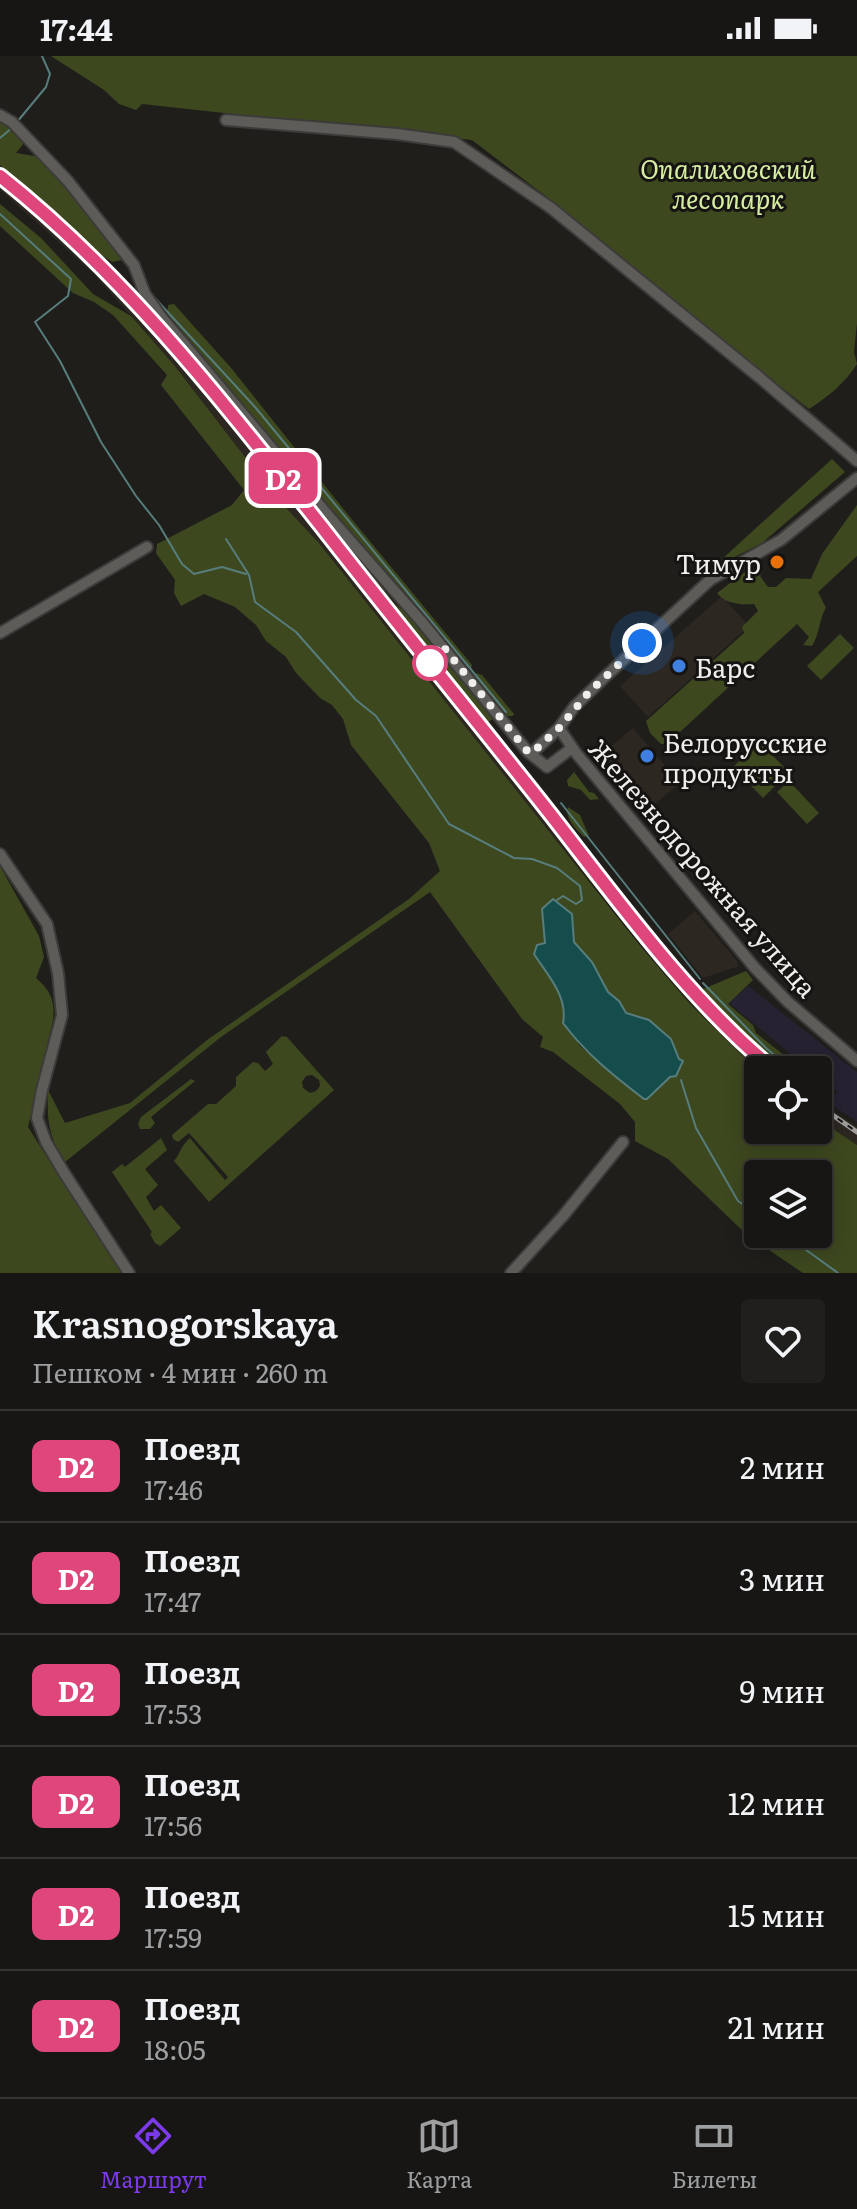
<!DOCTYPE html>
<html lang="ru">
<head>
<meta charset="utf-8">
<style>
	:root { --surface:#171614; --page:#201f1d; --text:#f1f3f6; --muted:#9e9fa0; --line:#363534; --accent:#7c3aed }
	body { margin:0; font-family:Literata,serif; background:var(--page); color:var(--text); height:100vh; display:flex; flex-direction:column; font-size:30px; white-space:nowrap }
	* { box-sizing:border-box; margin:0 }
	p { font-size:26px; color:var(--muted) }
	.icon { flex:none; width:44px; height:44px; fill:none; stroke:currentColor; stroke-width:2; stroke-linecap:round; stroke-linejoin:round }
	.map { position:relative; height:1217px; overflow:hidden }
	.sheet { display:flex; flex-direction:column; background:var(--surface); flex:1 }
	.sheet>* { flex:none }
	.badge { padding:0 16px; border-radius:12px; font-size:28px; line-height:52px }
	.controls { position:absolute; left:744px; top:1000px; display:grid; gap:16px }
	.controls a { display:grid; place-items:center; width:88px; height:88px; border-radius:8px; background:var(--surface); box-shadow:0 4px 20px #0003,0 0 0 2px var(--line); font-size:40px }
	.you { position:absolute; width:40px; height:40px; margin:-20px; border:6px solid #fff; border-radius:50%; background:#1a73e8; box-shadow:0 0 0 12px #1a73e833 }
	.map>.badge { position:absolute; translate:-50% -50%; box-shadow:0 0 0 4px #fff }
	.round { display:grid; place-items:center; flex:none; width:84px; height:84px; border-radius:8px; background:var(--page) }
	.headline { display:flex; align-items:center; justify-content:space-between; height:136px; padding:0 32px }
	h1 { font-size:38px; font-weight:600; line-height:60px }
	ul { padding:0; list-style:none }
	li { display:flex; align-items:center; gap:24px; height:112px; padding:0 32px; border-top:2px solid var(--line) }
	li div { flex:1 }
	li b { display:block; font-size:30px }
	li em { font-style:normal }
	li .badge { min-width:88px; font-weight:700; text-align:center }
	.status { display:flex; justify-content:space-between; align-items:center; height:56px; padding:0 40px; background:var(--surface); direction:ltr }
	.status svg { height:22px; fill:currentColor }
	.dock { display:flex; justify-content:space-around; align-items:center; height:112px; border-top:2px solid var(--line); background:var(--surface); font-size:22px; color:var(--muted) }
	.dock a { display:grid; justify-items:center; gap:4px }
	.dock .active { color:var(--accent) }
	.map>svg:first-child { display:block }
	.built { fill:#2c2720 }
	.industrial { fill:#272232 }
	.green { fill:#3d481f; fill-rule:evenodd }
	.water { fill:#154d4d; stroke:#577d7d; stroke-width:2 }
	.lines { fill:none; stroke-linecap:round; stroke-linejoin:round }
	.stream { stroke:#577d7d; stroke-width:2 }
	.minor-casing { stroke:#3c3b39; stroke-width:14 }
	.minor { stroke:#5e5c59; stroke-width:10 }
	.rail-casing { stroke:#9f9e9c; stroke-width:5 }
	.rail { stroke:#161412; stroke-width:2; stroke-dasharray:6; stroke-linecap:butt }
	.line-casing { stroke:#fff; stroke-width:18 }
	.line { stroke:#df477c; stroke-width:12 }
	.walk { stroke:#f0eeed; stroke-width:8; stroke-dasharray:0 14.4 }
	.food-dot { fill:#e8710a; stroke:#161412; stroke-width:3 }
	.stop-dot { fill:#fff; stroke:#df477c; stroke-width:4 }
	.shop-dot { fill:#3f7fe0; stroke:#161412; stroke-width:3 }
	.labels { text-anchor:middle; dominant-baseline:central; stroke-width:6; stroke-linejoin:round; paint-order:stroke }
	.park-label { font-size:26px; font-style:italic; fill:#d7eda2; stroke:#161412 }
	.poi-label { font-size:26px; fill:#f0eeed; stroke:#161412; text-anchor:start }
	.street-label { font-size:26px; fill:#f0eeed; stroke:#161412 }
</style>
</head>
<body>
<div class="status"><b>17:44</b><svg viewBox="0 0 49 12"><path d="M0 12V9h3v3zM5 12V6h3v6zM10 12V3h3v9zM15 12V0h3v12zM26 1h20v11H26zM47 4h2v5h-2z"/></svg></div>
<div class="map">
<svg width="857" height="1217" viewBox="0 0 857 1217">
	<rect width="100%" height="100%" fill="#1f1e1b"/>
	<g class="built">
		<path d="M 0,109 L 88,185 L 163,269 L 333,474 L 687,918 L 743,980 L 781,1014 L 758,1015 L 690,948 L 525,746 L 318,486 L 275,440 L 174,309 L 93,217 L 0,134 Z"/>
		<path d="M 722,540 L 749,570 L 648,661 L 620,630 Z"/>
		<path d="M 633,672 L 680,727 L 642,759 L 595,704 Z"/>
		<path d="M 695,855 L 737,905 L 739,910 L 703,922 L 668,878 Z"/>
		<path d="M 818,1044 L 857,1071 L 857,1089 L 818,1063 Z"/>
	</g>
	<path class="industrial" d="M 748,930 L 857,1016 L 857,1066 L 829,1047 L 837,1036 L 818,1020 L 818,1014 L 810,1014 L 729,947 Z"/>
	<g class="green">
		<path d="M 51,0 L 857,0 L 857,267 L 854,296 L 857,308 C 844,328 829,340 809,353 L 701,268 L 556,148 L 472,84 L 142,48 L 136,54 L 119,48 L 104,34 Z"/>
		<path d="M 0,61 L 10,68 L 25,86 L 16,97 L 40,101 L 57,117 L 121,199 L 122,204 L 112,206 L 100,198 L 0,109 Z"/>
		<path d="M 0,148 L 41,182 L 93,238 L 131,260 L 174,309 L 275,440 L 318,486 L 642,892 L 690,948 L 758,1015 L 758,1074 L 818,1074 L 818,1063 L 857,1089 L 857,1217 L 803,1217 L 747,1179 L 668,1103 L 635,1085 L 635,1066 L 620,1048 L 553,996 L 540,991 L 543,981 L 522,963 L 430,836 L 221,981 L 65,1106 C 48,1079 47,1065 48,1034 L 65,1067 L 130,1047 L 207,984 L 409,843 L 440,815 L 429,787 L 351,689 L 343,663 L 332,649 L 320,642 L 296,617 L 286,601 L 266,585 L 256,569 L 235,551 L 204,538 L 181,550 L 174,537 L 175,524 L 156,497 L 157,488 L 232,449 L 244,434 L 161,329 L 167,319 L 113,259 L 94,246 L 73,237 L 0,170 ZM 557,845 L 574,868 L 574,886 L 592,906 L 608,936 L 619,946 L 626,957 C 653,966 683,984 676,1016 L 648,1042 L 612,1018 L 579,989 L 557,931 L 537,889 L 545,887 L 542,853 ZM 758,1118 L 818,1118 L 818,1178 L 758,1178 Z"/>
		<path d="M 174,248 L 232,313 L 345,455 L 472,609 L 472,611 L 467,613 L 167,259 L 168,249 Z"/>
		<path d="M 832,403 L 845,416 L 762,487 L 711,513 Z"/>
		<path d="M 857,449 L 857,500 L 818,536 L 826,552 C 819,562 820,578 812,590 L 803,589 L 809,581 L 797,568 L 667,688 L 661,688 L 650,677 L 646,665 L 744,577 L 742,571 L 758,555 L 754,548 C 741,549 725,548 717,537 L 749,513 L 762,516 L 760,520 L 768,531 L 776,531 L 786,522 L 811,523 L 822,498 Z"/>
		<path d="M 350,489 L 395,548 L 409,559 L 493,663 L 488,666 L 349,491 Z"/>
		<path d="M 840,578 L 854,592 L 821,624 L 807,610 Z"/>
		<path d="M 476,617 L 482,619 L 514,658 L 513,660 L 503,660 L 474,623 Z"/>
		<path d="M 759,686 L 789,716 L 763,742 L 733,711 Z"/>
		<path d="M 574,716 L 589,736 L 594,737 L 599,743 L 590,744 L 581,734 L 568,730 L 567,724 Z"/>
		<path d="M 789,725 L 819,757 L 807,768 L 777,736 Z"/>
		<path d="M 568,751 L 580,759 L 589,780 L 584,781 C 576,774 564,761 568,751 Z"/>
		<path d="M 0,810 L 39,880 L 44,901 L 36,922 C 51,935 55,945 53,964 L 28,1071 L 73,1143 L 77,1142 L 106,1193 L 123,1217 L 0,1217 Z"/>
		<path d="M 746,915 L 753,924 L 728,948 L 753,969 L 756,977 L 803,1014 L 785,1014 L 730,963 L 703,933 Z"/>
		<path d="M 282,980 L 287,981 L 334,1034 L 209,1146 L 174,1105 C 181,1097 179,1092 190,1082 L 225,1124 L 228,1121 L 189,1077 L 178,1086 L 173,1083 L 172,1079 L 208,1048 L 216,1048 L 236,1030 L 236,1021 L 253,1006 L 258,1007 L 265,1015 L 273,1008 L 266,996 ZM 312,1019 L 319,1024 L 320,1030 L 316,1035 L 310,1037 L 303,1032 L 302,1026 L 306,1020 Z"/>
		<path d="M 191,1023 L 195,1025 L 151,1061 L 155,1067 L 150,1073 L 140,1073 L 138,1068 L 141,1061 Z"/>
		<path d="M 161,1082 L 167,1094 L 145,1113 L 158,1129 L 146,1141 L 154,1155 L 161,1149 L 181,1172 L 160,1190 L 155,1187 L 150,1178 L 152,1176 L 112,1116 L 122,1108 L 125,1111 Z"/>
	</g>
	<path class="water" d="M 553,843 L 572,858 L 574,886 L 592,906 L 608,936 L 619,945 L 626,957 L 649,964 L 671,983 L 679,1003 L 683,1005 L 676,1020 L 670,1021 L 647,1043 L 644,1043 C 614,1020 586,998 563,967 C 568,940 548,920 534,898 L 537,889 L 545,887 L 542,853 Z"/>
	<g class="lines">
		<g class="stream">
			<path d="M 17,66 L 46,31 L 50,18 L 42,0"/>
			<path d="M 0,82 L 13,71"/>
			<path d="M 0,158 L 71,223 L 68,240 L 35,266 L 60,305 L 101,386 L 136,440 L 159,469 L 182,508 L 194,518 L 222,511 L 246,518"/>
			<path d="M 152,239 L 255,351 L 506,656"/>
			<path d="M 226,483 L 249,519 L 255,546 L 296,576 L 356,644 L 376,660 L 449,768 L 514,802 L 532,803 L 557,812 L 580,830 L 582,844 L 576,848 L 563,840 L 557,844"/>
			<path d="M 561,747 L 700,923"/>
			<path d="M 703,927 L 765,991 L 791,1014"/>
			<path d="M 681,1024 L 696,1072 L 738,1145 L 758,1159"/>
			<path d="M 784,1178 L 838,1217"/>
		</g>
		<defs>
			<g id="minor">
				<path d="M 0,59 L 12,66 L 68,125 L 134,209 L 145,238 L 162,262 L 333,465 L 421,565 L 528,696 L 547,711 L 572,692"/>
				<path d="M 226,64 L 397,78 L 454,86 L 551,152 L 759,321 L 857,405"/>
				<path d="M 0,577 L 147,491"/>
				<path d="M 559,672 L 576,697 L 755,912 L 788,946 L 857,1005"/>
				<path d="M 532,697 L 559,672 L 574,651 L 606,620 L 710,524 L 781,484 L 857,422"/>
				<path d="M 0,798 L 47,868 L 58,917 L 62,959 L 42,1034 L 37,1062 L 46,1086 L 63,1115 L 129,1217"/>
				<path d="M 511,1217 L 563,1160 L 623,1086"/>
			</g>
		</defs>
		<use href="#minor" class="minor-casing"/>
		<use href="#minor" class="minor"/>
		<defs>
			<g id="rail">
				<path d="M 0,120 C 125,219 223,346 322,471 C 398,568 476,663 552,760 C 621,847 688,943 774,1014"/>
				<path d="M 818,1049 L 857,1076"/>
			</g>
		</defs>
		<use href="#rail" class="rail-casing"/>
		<use href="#rail" class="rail"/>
	</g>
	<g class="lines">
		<defs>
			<path id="line" d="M 0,120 C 125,219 223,346 322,471 C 396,566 473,660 548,755 C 616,842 689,944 774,1014"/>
		</defs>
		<use href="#line" class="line-casing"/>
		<use href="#line" class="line"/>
		<path class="walk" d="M 430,607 L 441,588 L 528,696 L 532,697 L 559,672 L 590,635 L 642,587"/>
	</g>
	<circle class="food-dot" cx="777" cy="506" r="8"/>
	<circle class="stop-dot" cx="430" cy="607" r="16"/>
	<g class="shop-dot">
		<circle cx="679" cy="610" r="8"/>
		<circle cx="647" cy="700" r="8"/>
	</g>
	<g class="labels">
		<g class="park-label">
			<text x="728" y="111">Опалиховский<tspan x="728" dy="30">лесопарк</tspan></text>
		</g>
		<g class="poi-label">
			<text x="761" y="506" text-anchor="end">Тимур</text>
			<text x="695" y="610">Барс</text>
			<text x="663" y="685">Белорусские<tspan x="663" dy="30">продукты</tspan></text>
		</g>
		<g class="street-label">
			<text transform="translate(704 811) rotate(49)">Железнодорожная улица</text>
		</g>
	</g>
</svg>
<div class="controls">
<a><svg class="icon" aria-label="locate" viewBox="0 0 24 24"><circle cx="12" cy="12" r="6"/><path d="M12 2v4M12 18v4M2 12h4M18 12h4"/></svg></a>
<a><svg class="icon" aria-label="layers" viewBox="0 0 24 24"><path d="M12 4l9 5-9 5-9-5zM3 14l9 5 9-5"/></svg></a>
</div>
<div class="you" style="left:642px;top:587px"></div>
<b class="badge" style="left:283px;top:422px;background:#df477c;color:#fff">D2</b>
</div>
<section class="sheet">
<div class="headline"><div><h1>Krasnogorskaya</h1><p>Пешком · 4 мин · 260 m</p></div><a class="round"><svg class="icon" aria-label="heart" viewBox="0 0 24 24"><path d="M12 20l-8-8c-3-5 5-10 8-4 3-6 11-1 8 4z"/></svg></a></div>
<ul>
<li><span class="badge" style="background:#df477c;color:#fff">D2</span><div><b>Поезд</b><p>17:46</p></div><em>2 мин</em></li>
<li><span class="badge" style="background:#df477c;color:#fff">D2</span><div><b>Поезд</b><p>17:47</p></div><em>3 мин</em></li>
<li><span class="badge" style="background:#df477c;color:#fff">D2</span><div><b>Поезд</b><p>17:53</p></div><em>9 мин</em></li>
<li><span class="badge" style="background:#df477c;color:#fff">D2</span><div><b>Поезд</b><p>17:56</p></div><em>12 мин</em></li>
<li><span class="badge" style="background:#df477c;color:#fff">D2</span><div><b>Поезд</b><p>17:59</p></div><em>15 мин</em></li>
<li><span class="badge" style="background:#df477c;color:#fff">D2</span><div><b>Поезд</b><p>18:05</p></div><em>21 мин</em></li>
</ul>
</section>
<nav class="dock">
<a class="active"><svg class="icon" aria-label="directions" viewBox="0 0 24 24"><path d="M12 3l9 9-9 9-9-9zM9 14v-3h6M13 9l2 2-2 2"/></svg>Маршрут</a>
<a><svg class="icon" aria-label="map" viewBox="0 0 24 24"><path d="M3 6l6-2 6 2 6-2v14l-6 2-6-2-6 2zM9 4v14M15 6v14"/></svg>Карта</a>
<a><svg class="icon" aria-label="tickets" viewBox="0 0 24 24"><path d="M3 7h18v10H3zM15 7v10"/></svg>Билеты</a>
</nav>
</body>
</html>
